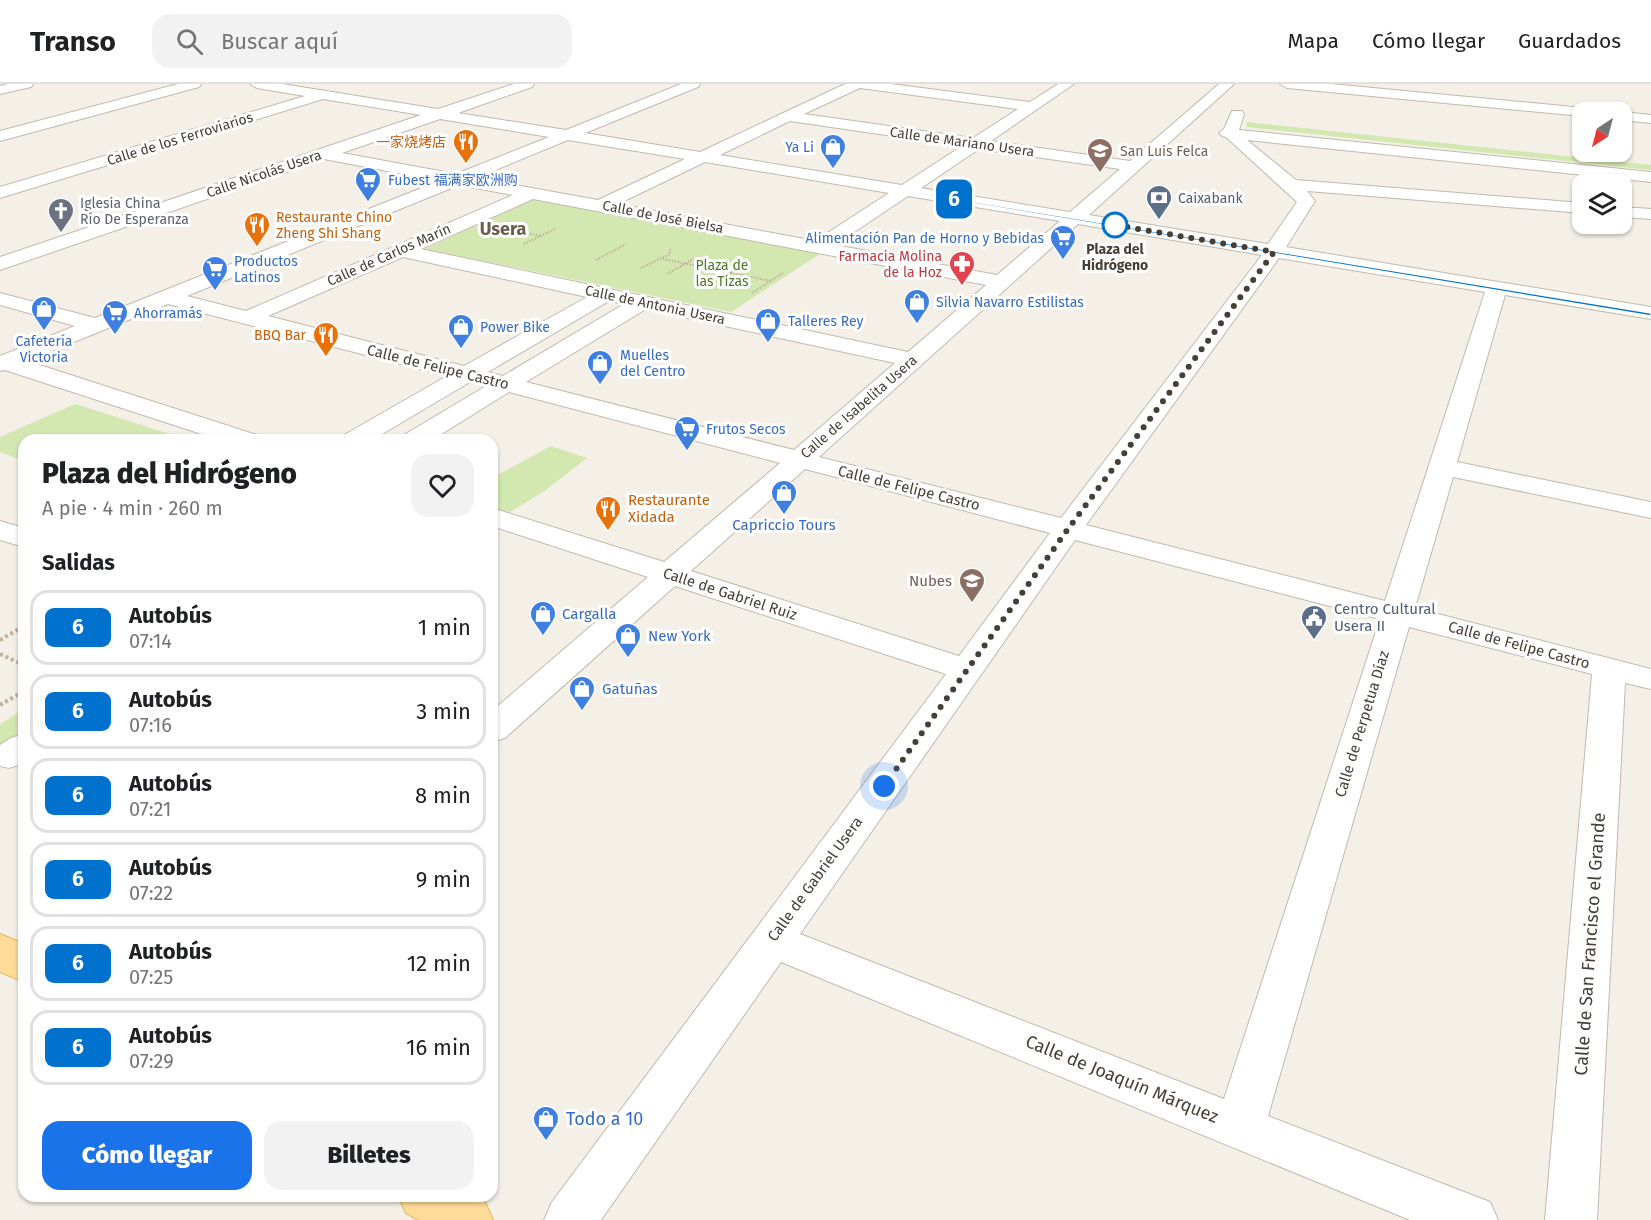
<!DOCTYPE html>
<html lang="es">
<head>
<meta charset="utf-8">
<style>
	:root { --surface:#fff; --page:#f2f2f2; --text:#202124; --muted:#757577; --line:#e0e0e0; --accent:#1a73e8 }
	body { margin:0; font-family:"Fira Sans","Noto Sans SC",sans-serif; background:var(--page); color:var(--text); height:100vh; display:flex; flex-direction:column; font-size:22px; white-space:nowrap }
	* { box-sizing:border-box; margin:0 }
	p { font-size:20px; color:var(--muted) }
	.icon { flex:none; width:33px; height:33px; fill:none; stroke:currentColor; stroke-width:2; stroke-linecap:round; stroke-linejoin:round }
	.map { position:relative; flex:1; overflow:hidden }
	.details { position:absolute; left:18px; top:350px; width:480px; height:768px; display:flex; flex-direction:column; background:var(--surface); border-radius:18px; box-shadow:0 2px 4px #0004 }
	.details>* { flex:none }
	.badge { padding:0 12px; border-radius:9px; font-size:21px; line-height:39px }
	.needle { width:39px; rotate:216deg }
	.buttons { position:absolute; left:1572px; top:18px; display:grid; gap:12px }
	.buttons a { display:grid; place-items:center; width:60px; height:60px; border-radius:12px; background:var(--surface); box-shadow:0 2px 4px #0004; font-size:30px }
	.you { position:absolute; width:30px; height:30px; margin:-15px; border:4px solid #fff; border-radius:50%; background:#1a73e8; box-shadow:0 0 0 9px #1a73e833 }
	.map>.badge { position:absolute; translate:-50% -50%; box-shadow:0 0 0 3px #fff }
	h2 { padding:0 24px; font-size:22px; line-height:54px }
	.round { display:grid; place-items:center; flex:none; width:63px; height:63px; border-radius:18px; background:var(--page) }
	.head { display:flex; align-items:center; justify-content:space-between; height:102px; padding:0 24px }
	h1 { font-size:28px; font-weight:800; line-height:45px }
	.button { display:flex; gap:12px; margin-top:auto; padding:12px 24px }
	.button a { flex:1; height:69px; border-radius:18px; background:var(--accent); color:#fff; font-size:24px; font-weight:800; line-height:69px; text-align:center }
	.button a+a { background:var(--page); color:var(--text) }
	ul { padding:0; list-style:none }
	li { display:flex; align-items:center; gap:18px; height:75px; margin:0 12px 9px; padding:0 12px; border:3px solid var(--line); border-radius:18px }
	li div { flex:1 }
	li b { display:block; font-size:22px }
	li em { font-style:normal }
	li .badge { min-width:66px; font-weight:700; text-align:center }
	header { display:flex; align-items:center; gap:36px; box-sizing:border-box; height:84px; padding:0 30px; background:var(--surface); border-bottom:2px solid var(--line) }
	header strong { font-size:28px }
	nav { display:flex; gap:33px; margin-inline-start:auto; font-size:21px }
	.search { width:420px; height:54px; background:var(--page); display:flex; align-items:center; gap:15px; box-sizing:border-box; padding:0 21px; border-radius:18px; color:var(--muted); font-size:22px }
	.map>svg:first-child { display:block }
	.green { fill:#d2e8b0 }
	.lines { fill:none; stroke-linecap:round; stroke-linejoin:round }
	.minor-casing { stroke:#c2b9ad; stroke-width:2 }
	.major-casing { stroke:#e3b766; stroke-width:2 }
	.path-far1 { stroke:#c1b19b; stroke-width:2; stroke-dasharray:1.5 1.5; stroke-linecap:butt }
	.path { stroke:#c1b19b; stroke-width:4; stroke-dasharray:3 3; stroke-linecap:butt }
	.minor { fill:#fff; fill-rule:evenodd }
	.major { fill:#fedb96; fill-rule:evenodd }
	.line { fill:#0072ce; stroke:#fff; stroke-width:1.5 }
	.walk { stroke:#473f36; stroke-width:6; stroke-dasharray:0 10.8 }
	.stop-dot { fill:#fff; stroke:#0072ce; stroke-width:3 }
	.labels { text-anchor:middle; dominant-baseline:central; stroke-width:6; stroke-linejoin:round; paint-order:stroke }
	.far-street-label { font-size:14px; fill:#473f36; stroke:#fff }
	.far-food-label { font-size:14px; fill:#c56008; stroke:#fff; text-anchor:end }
	.far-shop-label { font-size:14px; fill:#366cbe; stroke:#fff; text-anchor:start }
	.far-education-label { font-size:14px; fill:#785e54; stroke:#fff; text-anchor:start }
	.far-service-label { font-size:14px; fill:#4e5e75; stroke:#fff; text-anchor:start }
	.far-worship-label { font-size:14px; fill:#5b616d; stroke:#fff; text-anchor:start }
	.far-stop-label { font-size:14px; font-weight:bold; fill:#473f36; stroke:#fff }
	.far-health-label { font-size:14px; fill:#be3a42; stroke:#fff; text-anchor:end }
	.far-park-label { font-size:14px; fill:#4c7929; stroke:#fff }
	.street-label { font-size:15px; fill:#473f36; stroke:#fff }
	.food-label { font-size:15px; fill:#c56008; stroke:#fff; text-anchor:start }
	.shop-label { font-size:15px; fill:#366cbe; stroke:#fff; text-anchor:start }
	.education-label { font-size:15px; fill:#785e54; stroke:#fff; text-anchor:end }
	.service-label { font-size:15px; fill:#4e5e75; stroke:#fff; text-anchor:start }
	.far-district-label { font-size:18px; font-weight:bold; fill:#6a5d4d; stroke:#fff }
	.near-street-label { font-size:18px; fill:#473f36; stroke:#fff }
	.near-shop-label { font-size:18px; fill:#366cbe; stroke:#fff; text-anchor:start }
</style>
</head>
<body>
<header>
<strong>Transo</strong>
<div class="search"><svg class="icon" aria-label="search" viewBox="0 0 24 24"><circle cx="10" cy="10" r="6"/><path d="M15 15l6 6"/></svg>Buscar aquí</div>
<nav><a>Mapa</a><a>Cómo llegar</a><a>Guardados</a></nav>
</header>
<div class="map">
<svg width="1651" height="1136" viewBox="0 0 1651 1136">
	<rect width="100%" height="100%" fill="#f4efe7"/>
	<g class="green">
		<path d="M 1247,38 L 1651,81 L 1651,86 L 1246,43 Z"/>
		<path d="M 533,115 L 820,170 L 731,228 L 425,165 Z"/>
		<path d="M 75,320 L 186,355 L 24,356 L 24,377 L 0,368 L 0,353 Z"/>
		<path d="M 551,362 L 587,374 L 546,406 L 510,428 L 492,423 L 492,394 Z"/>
		<path d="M 24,625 L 24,647 L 0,662 L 0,640 Z"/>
	</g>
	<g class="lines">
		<defs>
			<g id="minor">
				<path d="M 8,0 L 33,0 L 31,3 L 0,10 L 0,2 Z"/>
				<path d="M 178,0 L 201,0 L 199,3 L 0,57 L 0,47 Z"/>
				<path d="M 250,0 L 282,0 L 438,25 L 514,0 L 534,0 L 532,3 L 458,29 L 566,46 L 681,0 L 700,0 L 698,3 L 585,49 L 700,68 L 845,0 L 891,0 L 1030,18 L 1058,0 L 1074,0 L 991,57 L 1130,77 L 1219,0 L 1234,0 L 1089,131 L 1268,160 L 1297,118 L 1226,53 L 1222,52 L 1219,49 L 1224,45 L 1232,27 L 1242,27 L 1244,30 L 1239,46 L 1651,88 L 1651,98 L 1247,56 L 1296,96 L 1582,119 L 1582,129 L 1307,107 L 1315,117 L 1286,163 L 1651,223 L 1651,235 L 1505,211 L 1457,378 L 1651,418 L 1651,434 L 1453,393 L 1415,524 L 1651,585 L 1651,605 L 1625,599 L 1597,1136 L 1545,1136 L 1592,590 L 1409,543 L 1268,1032 L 1490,1118 L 1498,1136 L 1410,1136 L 781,878 L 601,1136 L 544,1136 L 552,1118 L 946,590 L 675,502 L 505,654 L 492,658 L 492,627 L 648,493 L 492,442 L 492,424 L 664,478 L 780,379 L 509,308 L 432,356 L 400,356 L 404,351 L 486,302 L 470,298 L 372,356 L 340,356 L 344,351 L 447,292 L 168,220 L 27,277 L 257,351 L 261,356 L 220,356 L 5,286 L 0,287 L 0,272 L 75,242 L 0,221 L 0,209 L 95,234 L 439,97 L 324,75 L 0,186 L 0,173 L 421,31 L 323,15 L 0,114 L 0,103 L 305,12 L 257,4 ZM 860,4 L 1018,25 L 973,54 L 804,30 ZM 440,35 L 549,53 L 456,90 L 342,69 ZM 790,37 L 962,62 L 902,101 L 720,71 ZM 568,56 L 685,75 L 598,116 L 476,94 ZM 979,65 L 1120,85 L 1070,128 L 921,104 ZM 705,78 L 889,109 L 815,157 L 618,120 ZM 459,101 L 513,111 L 246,227 L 187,212 ZM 908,112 L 1060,137 L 997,191 L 835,161 ZM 533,115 L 986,201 L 908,268 L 421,165 ZM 1078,140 L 1262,171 L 1061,434 L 819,373 ZM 403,173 L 587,213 L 464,282 L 268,232 ZM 1279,174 L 1485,208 L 1385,517 L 1086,441 ZM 609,217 L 624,220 L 503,292 L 488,288 ZM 646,225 L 895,279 L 794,366 L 526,298 ZM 805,385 L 1050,449 L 959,572 L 691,487 ZM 1075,456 L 1380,535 L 1224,1015 L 800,850 Z"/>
				<path d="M 1280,0 L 1331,0 L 1584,24 L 1591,28 L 1582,28 L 1582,32 L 1287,4 Z"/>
				<path d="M 1618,28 L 1622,28 L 1651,31 L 1651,39 L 1622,36 L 1622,28 Z"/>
				<path d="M 1622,123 L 1651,125 L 1651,135 L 1622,133 Z"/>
				<path d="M 0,437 L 24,444 L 24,463 L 0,456 Z"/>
				<path d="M 24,650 L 24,679 L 9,684 L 0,682 L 0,661 L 11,654 Z"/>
			</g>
			<g id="major">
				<path d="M 0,850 L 24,860 L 24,898 L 0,888 Z"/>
				<path d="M 398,1112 L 473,1112 L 485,1118 L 493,1136 L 418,1136 L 406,1129 Z"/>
			</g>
		</defs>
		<use href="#minor" class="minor-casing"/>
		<use href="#major" class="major-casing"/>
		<g class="path-far1">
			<path d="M 524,148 L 540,152"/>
			<path d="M 524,160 L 555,145"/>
			<path d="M 663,175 L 771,197"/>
			<path d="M 596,176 L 626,160"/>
			<path d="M 641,184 L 670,170 L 670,165"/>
			<path d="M 667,190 L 697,173"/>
			<path d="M 712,201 L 743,181"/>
			<path d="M 752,209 L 783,189"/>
		</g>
		<g class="path">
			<path d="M 0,556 L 24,542"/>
			<path d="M 0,570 L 24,581"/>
			<path d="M 0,621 L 24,607"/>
		</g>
		<use href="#minor" class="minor"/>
		<use href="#major" class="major"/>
	</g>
	<path class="line" d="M 254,0 L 257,0 L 1651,229 L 1651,232 Z"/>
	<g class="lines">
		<path class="walk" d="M 884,702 L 1068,445 L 1274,168 L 1109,140 L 1115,141"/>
	</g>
	<defs>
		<symbol id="restaurant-pin" viewBox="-11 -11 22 30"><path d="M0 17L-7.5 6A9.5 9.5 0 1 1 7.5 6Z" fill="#e8710a" stroke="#fff"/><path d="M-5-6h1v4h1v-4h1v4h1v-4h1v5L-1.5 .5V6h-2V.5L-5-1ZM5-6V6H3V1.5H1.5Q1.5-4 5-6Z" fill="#fff"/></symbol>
		<symbol id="shop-pin" viewBox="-11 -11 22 30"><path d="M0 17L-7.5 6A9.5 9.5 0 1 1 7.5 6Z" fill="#3f7fe0" stroke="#fff"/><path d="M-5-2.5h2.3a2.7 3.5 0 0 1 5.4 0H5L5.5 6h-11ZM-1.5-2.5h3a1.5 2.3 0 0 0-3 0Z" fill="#fff"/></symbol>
		<symbol id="school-pin" viewBox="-11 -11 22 30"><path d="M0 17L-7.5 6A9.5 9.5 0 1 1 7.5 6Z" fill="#8d6e63" stroke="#fff"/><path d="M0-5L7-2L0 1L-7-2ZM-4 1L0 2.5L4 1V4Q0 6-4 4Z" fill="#fff"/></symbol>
		<symbol id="supermarket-pin" viewBox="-11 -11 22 30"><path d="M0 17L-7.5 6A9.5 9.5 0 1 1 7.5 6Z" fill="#3f7fe0" stroke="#fff"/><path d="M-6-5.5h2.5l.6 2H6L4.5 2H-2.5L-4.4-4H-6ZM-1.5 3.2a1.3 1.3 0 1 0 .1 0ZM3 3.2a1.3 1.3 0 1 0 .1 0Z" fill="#fff"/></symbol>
		<symbol id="bank-pin" viewBox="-11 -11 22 30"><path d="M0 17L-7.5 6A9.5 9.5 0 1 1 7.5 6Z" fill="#5c6f8a" stroke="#fff"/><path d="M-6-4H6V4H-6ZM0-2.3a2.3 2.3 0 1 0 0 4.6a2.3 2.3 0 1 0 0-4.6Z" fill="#fff"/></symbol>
		<symbol id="church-pin" viewBox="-11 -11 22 30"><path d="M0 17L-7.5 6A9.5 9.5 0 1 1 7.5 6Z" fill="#6b7280" stroke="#fff"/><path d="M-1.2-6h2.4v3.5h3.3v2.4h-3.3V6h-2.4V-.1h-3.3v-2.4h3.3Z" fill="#fff"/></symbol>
		<symbol id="pharmacy-pin" viewBox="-11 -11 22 30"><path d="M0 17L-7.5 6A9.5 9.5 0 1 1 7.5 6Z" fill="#e0444e" stroke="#fff"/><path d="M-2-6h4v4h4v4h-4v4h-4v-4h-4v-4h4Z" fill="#fff"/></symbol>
		<symbol id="civic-pin" viewBox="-11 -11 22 30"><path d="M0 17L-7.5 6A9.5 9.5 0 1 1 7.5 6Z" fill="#5c6f8a" stroke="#fff"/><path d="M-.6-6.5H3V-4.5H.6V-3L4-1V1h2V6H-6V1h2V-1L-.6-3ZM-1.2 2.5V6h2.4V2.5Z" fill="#fff"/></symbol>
	</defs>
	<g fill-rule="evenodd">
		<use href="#restaurant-pin" x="451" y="43" width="30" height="40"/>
		<use href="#shop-pin" x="818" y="48" width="30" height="40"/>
		<use href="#school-pin" x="1085" y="52" width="30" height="40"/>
		<use href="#supermarket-pin" x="353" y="81" width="30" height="40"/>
		<use href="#bank-pin" x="1144" y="99" width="30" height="40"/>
		<use href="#church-pin" x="46" y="112" width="30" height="40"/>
		<use href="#restaurant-pin" x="242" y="126" width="30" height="40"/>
		<use href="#supermarket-pin" x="1048" y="139" width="30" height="40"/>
		<use href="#pharmacy-pin" x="947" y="165" width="30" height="40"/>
		<use href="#supermarket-pin" x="200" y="170" width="30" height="40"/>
		<use href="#shop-pin" x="902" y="203" width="30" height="40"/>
		<use href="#shop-pin" x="29" y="210" width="30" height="40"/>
		<use href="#supermarket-pin" x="100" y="214" width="30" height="40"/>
		<use href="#shop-pin" x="753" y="222" width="30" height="40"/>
		<use href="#shop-pin" x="446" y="228" width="30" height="40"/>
		<use href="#restaurant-pin" x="311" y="236" width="30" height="40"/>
		<use href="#shop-pin" x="585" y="264" width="30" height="40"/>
		<use href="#supermarket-pin" x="672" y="330" width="30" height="40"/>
		<use href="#shop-pin" x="769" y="394" width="30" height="40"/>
		<use href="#restaurant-pin" x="593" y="410" width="30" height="40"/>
		<use href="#school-pin" x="957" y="482" width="30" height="40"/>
		<use href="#shop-pin" x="528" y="515" width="30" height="40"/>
		<use href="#civic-pin" x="1299" y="519" width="30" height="40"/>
		<use href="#shop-pin" x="613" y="537" width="30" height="40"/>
		<use href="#shop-pin" x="567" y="590" width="30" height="40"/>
		<use href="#shop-pin" x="531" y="1020" width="30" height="40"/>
	</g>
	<circle class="stop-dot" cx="1115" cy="141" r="12"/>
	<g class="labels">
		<g class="far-street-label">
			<text transform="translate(180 55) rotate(-17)">Calle de los Ferroviarios</text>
			<text transform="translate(962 58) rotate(8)">Calle de Mariano Usera</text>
			<text transform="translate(264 90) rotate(-19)">Calle Nicolás Usera</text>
			<text transform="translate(663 133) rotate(11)">Calle de José Bielsa</text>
			<text transform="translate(389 171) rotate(-24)">Calle de Carlos Marín</text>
			<text transform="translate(655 221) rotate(12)">Calle de Antonia Usera</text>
			<text transform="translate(859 323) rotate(-41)">Calle de Isabelita Usera</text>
		</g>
		<g class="far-food-label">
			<text x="446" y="58">一家烧烤店</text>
			<text x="276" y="133" text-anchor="start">Restaurante Chino<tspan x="276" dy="16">Zheng Shi Shang</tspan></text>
			<text x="306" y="251">BBQ Bar</text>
		</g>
		<g class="far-shop-label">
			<text x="814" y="63" text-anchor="end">Ya Li</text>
			<text x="388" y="96">Fubest 福满家欧洲购</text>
			<text x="1044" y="154" text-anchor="end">Alimentación Pan de Horno y Bebidas</text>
			<text x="234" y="177">Productos<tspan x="234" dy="16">Latinos</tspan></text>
			<text x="936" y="218">Silvia Navarro Estilistas</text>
			<text x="134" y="229">Ahorramás</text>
			<text x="788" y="237">Talleres Rey</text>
			<text x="480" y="243">Power Bike</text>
			<text x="44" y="257" text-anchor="middle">Cafetería<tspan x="44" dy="16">Victoria</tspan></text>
			<text x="620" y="271">Muelles<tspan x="620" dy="16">del Centro</tspan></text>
			<text x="706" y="345">Frutos Secos</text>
		</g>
		<g class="far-education-label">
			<text x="1120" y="67">San Luis Felca</text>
		</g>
		<g class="far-service-label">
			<text x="1178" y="114">Caixabank</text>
		</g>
		<g class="far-worship-label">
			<text x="80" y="119">Iglesia China<tspan x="80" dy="16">Río De Esperanza</tspan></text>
		</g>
		<g class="far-stop-label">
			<text x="1115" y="165">Plaza del<tspan x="1115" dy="16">Hidrógeno</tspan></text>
		</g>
		<g class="far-health-label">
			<text x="942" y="172">Farmacia Molina<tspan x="942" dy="16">de la Hoz</tspan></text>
		</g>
		<g class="far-park-label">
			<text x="722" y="181">Plaza de<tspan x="722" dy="16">las Tizas</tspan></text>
		</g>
		<g class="street-label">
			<text transform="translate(438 283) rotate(14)">Calle de Felipe Castro</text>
			<text transform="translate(909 404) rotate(14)">Calle de Felipe Castro</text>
			<text transform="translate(730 510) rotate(18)">Calle de Gabriel Ruiz</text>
			<text transform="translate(1519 561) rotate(15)">Calle de Felipe Castro</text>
			<text transform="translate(1362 640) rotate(-73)">Calle de Perpetua Díaz</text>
			<text transform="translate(815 795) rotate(-54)">Calle de Gabriel Usera</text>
		</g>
		<g class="food-label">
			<text x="628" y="416">Restaurante<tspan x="628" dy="17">Xidada</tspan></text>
		</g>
		<g class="shop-label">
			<text x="784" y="441" text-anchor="middle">Capriccio Tours</text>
			<text x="562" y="530">Cargalla</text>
			<text x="648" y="552">New York</text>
			<text x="602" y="605">Gatuñas</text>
		</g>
		<g class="education-label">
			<text x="952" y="497">Nubes</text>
		</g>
		<g class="service-label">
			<text x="1334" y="525">Centro Cultural<tspan x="1334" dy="17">Usera II</tspan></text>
		</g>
		<g class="far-district-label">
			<text x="503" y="145">Usera</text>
		</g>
		<g class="near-street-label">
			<text transform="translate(1590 860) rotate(-86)">Calle de San Francisco el Grande</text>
			<text transform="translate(1122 995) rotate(22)">Calle de Joaquín Márquez</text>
		</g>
		<g class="near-shop-label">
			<text x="566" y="1035">Todo a 10</text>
		</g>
	</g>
</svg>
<div class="buttons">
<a><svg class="needle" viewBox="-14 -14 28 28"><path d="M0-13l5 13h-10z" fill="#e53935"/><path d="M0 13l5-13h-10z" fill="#757577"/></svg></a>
<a><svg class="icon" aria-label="layers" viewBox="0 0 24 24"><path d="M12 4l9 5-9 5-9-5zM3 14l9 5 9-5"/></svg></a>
</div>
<div class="you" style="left:884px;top:702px"></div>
<b class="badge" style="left:954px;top:115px;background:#0072ce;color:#fff">6</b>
<section class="details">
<div class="head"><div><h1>Plaza del Hidrógeno</h1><p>A pie · 4 min · 260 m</p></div><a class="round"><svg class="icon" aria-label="heart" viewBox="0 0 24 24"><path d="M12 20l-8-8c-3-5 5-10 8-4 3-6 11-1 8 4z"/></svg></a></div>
<h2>Salidas</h2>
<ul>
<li><span class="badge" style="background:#0072ce;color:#fff">6</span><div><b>Autobús</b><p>07:14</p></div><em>1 min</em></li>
<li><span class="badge" style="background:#0072ce;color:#fff">6</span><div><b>Autobús</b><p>07:16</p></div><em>3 min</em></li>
<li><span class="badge" style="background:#0072ce;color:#fff">6</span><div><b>Autobús</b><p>07:21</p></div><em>8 min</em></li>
<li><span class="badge" style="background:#0072ce;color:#fff">6</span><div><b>Autobús</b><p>07:22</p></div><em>9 min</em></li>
<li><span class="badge" style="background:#0072ce;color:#fff">6</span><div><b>Autobús</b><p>07:25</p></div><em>12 min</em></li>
<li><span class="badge" style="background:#0072ce;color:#fff">6</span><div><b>Autobús</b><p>07:29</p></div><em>16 min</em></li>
</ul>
<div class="button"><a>Cómo llegar</a><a>Billetes</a></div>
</section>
</div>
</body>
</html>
